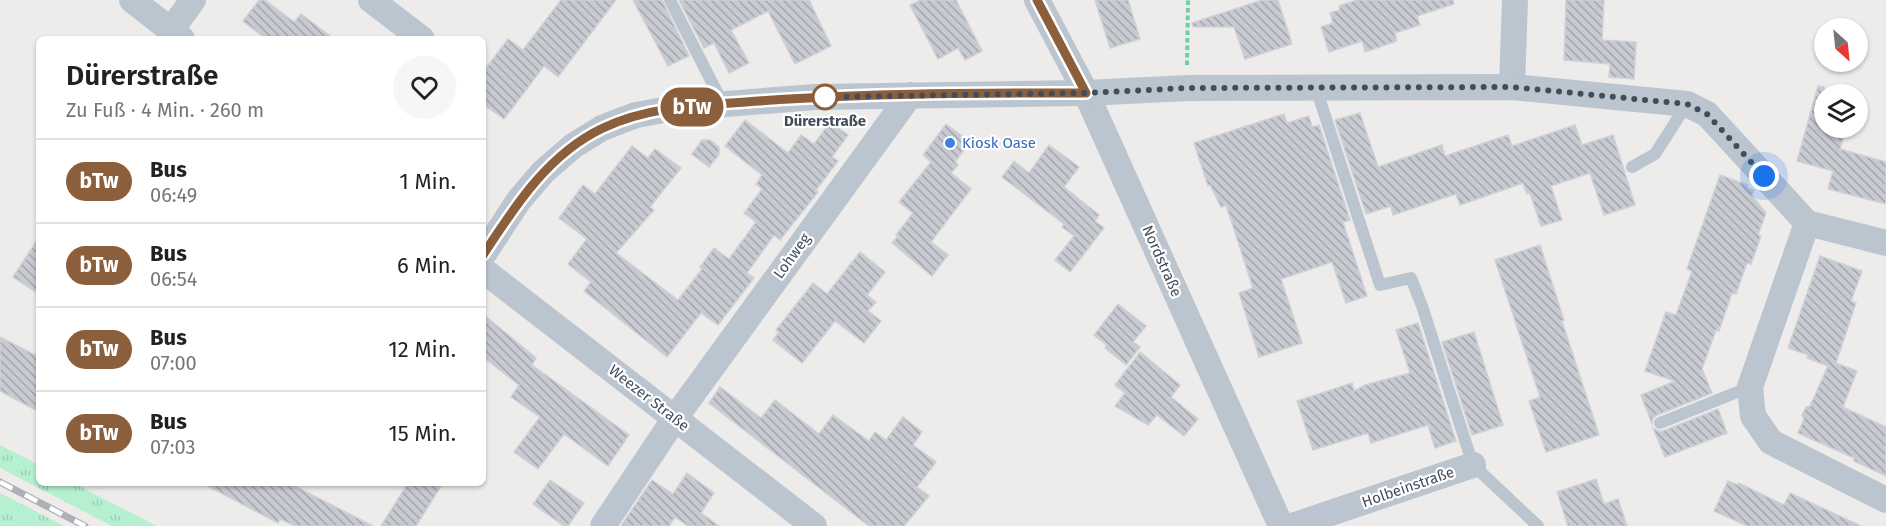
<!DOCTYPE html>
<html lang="de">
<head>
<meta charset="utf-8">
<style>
	:root { --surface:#fff; --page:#f6f6f6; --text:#222; --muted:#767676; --line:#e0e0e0 }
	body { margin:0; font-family:"Fira Sans",sans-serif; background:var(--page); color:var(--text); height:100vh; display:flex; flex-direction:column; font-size:22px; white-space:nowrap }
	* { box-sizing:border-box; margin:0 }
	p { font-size:20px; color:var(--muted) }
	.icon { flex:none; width:33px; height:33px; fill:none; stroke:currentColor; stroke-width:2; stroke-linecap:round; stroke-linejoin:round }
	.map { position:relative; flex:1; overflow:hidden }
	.side { position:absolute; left:36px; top:36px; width:450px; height:450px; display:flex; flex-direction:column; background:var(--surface); border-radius:9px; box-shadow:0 2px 4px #0004 }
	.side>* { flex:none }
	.badge { padding:0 12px; border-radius:20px; font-size:21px; line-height:39px }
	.needle { width:39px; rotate:153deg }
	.buttons { position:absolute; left:1814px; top:18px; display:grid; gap:12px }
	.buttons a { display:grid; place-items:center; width:54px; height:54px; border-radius:50%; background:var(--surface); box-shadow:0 2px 4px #0004; font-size:30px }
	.you { position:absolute; width:30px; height:30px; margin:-15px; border:4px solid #fff; border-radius:50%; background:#1a73e8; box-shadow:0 0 0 9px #1a73e833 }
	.map>.badge { position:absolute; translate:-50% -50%; box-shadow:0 0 0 3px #fff }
	.round { display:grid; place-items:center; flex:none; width:63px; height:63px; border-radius:32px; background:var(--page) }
	.headline { display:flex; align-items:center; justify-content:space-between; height:102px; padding:0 30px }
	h1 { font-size:28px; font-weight:600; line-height:45px }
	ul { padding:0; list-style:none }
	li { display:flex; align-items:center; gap:18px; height:84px; padding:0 30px; border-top:2px solid var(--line) }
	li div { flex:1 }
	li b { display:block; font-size:22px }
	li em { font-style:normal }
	li .badge { min-width:66px; font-weight:700; text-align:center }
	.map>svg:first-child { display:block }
	.grass { fill:url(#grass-tufts) }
	.building { fill:url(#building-back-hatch); stroke:#cfd1d8; stroke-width:1.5 }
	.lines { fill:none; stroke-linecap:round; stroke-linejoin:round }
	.path { stroke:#6bd0a4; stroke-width:4; stroke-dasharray:4.5 3; stroke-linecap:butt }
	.lane { stroke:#bbc5cf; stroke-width:12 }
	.street { stroke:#bbc5cf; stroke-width:26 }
	.rail-casing { stroke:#adb0b6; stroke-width:7 }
	.rail { stroke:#fff; stroke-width:4.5; stroke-dasharray:14; stroke-linecap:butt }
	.line-casing { stroke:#fff; stroke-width:14 }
	.line { stroke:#8b5e3c; stroke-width:9 }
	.walk { stroke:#434d5a; stroke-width:6; stroke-dasharray:0 10.8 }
	.stop-dot { fill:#fff; stroke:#8b5e3c; stroke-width:3 }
	.shop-dot { fill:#3f7fe0; stroke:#fff; stroke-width:2 }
	.labels { text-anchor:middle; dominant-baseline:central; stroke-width:4.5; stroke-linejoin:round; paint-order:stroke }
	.stop-label { font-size:15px; font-weight:bold; fill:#434d5a; stroke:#fff }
	.shop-label { font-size:15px; fill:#366cbe; stroke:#fff; text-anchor:start }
	.street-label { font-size:15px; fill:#434d5a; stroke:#fff }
</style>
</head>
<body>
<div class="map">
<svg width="1886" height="526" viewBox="0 0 1886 526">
	<defs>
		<pattern id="grass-tufts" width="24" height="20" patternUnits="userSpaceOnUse" patternTransform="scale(1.5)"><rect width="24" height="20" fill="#b5f0d0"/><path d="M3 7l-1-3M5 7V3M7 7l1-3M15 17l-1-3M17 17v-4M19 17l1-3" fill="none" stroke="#9dcfb5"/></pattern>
		<pattern id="building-back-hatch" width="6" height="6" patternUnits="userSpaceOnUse" patternTransform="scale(1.5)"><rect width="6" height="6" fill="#c8cad1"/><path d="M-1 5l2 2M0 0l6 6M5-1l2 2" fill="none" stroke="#a4a6ad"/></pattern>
	</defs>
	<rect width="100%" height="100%" fill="#eeebeb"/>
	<g class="grass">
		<path d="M 0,445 L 39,465 L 39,483 L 73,483 L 157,526 L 112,526 L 0,468 Z"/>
		<path d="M 0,493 L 64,526 L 0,526 Z"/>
	</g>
	<g class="building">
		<path d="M 259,0 L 265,0 L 294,22 L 301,14 L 334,39 L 266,39 L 243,21 Z"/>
		<path d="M 561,0 L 616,0 L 558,77 L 544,66 L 504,119 L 483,104 L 483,72 L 508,39 L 523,50 Z"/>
		<path d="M 633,0 L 662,0 L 689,56 L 668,66 Z"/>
		<path d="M 679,0 L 809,0 L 831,46 L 795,64 L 768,11 L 731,30 L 749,63 L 729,73 L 714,43 L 704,48 Z"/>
		<path d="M 921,0 L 956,0 L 982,51 L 965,60 L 958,48 L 938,59 L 910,5 Z"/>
		<path d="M 1095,0 L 1128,0 L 1140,39 L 1110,48 Z"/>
		<path d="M 1262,0 L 1278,0 L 1292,44 L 1245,59 L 1234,27 L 1193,27 L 1192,23 Z"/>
		<path d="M 1357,0 L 1453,0 L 1454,4 L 1417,16 L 1420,25 L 1395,33 L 1397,41 L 1365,52 L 1362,41 L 1329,52 L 1321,27 L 1333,23 L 1330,13 L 1340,10 L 1339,6 Z"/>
		<path d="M 1566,0 L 1604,0 L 1602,40 L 1636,42 L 1634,79 L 1609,77 L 1610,64 L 1564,60 Z"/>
		<path d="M 1818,86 L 1824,87 L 1824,128 L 1846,128 L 1840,149 L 1886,162 L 1886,204 L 1828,189 L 1833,171 L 1797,161 Z"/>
		<path d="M 1360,113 L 1378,167 L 1442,145 L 1445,156 L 1508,135 L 1512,146 L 1575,125 L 1582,145 L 1613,135 L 1635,205 L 1604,215 L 1590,173 L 1551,186 L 1562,220 L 1541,226 L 1530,193 L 1527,194 L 1523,183 L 1460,205 L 1456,194 L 1393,215 L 1391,206 L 1366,214 L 1335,120 Z"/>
		<path d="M 1284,114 L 1287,123 L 1309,116 L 1312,127 L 1319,125 L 1350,220 L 1343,222 L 1367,296 L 1346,303 L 1332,262 L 1281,279 L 1302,343 L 1259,357 L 1239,293 L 1253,288 L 1226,205 L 1221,207 L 1210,185 L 1208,186 L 1194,143 Z"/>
		<path d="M 745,120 L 788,153 L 801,135 L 814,144 L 830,122 L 848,135 L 832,157 L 838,161 L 816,190 L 818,192 L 780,240 L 774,235 L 747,273 L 754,278 L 718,325 L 701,313 L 667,357 L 584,291 L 591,282 L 568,264 L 587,239 L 559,218 L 583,185 L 595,194 L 632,146 L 648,158 L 655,149 L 681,168 L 650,207 L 654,210 L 616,253 L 678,300 L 702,269 L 700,267 L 714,248 L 729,259 L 756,222 L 744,213 L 762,189 L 756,184 L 762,175 L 725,146 Z"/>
		<path d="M 946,124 L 970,142 L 955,162 L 958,165 L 951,173 L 971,189 L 931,242 L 948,255 L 932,276 L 892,243 L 898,236 L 896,235 L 913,213 L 899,202 L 931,162 L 923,155 Z"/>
		<path d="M 702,140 L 710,140 L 719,147 L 719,155 L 709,167 L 692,154 Z"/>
		<path d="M 1049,145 L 1079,167 L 1064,187 L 1099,215 L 1095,221 L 1104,228 L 1070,272 L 1055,260 L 1074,236 L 1062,227 L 1064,224 L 1002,177 L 1014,161 L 1029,173 Z"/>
		<path d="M 1720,175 L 1748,185 L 1747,188 L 1754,190 L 1752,196 L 1766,213 L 1758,235 L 1761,236 L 1751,264 L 1747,263 L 1736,294 L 1732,293 L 1719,331 L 1716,330 L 1702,369 L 1712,393 L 1657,415 L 1653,418 L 1652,424 L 1641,395 L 1675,381 L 1645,371 L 1666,312 L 1676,315 L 1692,271 L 1687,269 Z"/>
		<path d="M 39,237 L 39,294 L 13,277 Z"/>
		<path d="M 1540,245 L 1564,320 L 1562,321 L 1599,435 L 1546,452 L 1529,401 L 1540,397 L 1495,260 Z"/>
		<path d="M 860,252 L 885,272 L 867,295 L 876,302 L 868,311 L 881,321 L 864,343 L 835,321 L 802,363 L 773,340 L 779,332 L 776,330 L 813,283 L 827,294 Z"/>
		<path d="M 1820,256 L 1862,271 L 1851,301 L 1856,303 L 1836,363 L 1857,371 L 1843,407 L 1886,427 L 1886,476 L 1854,461 L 1854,458 L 1798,433 L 1804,419 L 1802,415 L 1806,407 L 1810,406 L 1828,366 L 1807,358 L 1808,355 L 1788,348 Z"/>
		<path d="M 1118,304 L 1146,326 L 1133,342 L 1140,347 L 1126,365 L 1105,348 L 1107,345 L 1094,335 Z"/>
		<path d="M 483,314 L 536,358 L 532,365 L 629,435 L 608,466 L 564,434 L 538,469 L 514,452 L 540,417 L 511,397 L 519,385 L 483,357 Z"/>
		<path d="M 1418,323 L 1456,441 L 1435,448 L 1428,425 L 1371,443 L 1368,433 L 1313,450 L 1297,401 L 1352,383 L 1354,391 L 1365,385 L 1410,373 L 1396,330 Z"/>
		<path d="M 1474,332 L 1503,425 L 1472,435 L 1442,342 Z"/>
		<path d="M 0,337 L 39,357 L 39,412 L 0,391 Z"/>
		<path d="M 1140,352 L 1180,385 L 1171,397 L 1198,419 L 1184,436 L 1157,415 L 1148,425 L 1115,406 L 1125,393 L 1115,385 Z"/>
		<path d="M 720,387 L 761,418 L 775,400 L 819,434 L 833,415 L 869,441 L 875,432 L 886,440 L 903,417 L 922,432 L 913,445 L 936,462 L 917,487 L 929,496 L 904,526 L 869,526 L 709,403 Z"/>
		<path d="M 1718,409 L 1727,433 L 1665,457 L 1653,428 L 1658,431 L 1663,431 Z"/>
		<path d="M 687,473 L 714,493 L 701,513 L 719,526 L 688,526 L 675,517 L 669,526 L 621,526 L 652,480 L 673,494 Z"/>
		<path d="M 1596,479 L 1604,504 L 1618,499 L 1627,526 L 1568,526 L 1557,492 Z"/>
		<path d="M 550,480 L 584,503 L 568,526 L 564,526 L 533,504 Z"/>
		<path d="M 1728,481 L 1738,485 L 1739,483 L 1784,505 L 1790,493 L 1861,526 L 1747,526 L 1714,511 Z"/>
		<path d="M 202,483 L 289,483 L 373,526 L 295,526 L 280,519 L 278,523 Z"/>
		<path d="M 408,483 L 443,483 L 416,526 L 381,526 Z"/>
	</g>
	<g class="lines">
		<path class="path" d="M 1187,65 L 1188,0"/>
		<g class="lane">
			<path d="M 670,0 L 723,104"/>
			<path d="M 1316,88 L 1380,285 L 1411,278 L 1422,306 L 1473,465 L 1538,526"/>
			<path d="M 1632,167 L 1655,154 L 1687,104"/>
			<path d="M 1660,423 L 1750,387"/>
		</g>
		<g class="street">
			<path d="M 132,0 L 182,39"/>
			<path d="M 371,0 L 422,39"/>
			<path d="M 1037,0 L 1086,93 L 1281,526"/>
			<path d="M 171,30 L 193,0"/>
			<path d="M 1512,87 L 1515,0"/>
			<path d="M 1807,223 L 1750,387 L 1753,416 L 1771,442 L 1886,500"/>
			<path d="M 483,255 L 519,200 L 543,172 L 573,146 L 602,128 L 636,115 L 675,108 L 815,97 L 1086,93 L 1188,88 L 1512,87 L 1687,104 L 1707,114 L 1807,223 L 1886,243"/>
			<path d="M 483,270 L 814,526"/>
			<path d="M 603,526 L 675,418 L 910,95"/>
			<path d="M 1292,526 L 1473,465"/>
		</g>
		<defs>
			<path id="rail" d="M 0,482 L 85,526"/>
		</defs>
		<use href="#rail" class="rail-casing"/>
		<use href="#rail" class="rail"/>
	</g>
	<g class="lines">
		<defs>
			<path id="line" d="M 483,255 C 515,206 548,154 603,128 C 651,105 707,105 759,101 C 867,93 977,93 1086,93 L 1037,0"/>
		</defs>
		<use href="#line" class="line-casing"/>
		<use href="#line" class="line"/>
		<path class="walk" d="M 825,97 L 1086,93 L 1188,88 L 1512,87 L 1687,104 L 1707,114 L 1764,176"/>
	</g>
	<circle class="stop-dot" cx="825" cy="97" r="12"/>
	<circle class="shop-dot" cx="950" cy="143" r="6"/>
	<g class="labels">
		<g class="stop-label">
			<text x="825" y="121">Dürerstraße</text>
		</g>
		<g class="shop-label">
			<text x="962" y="143">Kiosk Oase</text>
		</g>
		<g class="street-label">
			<text transform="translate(792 256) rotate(-54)">Lohweg</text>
			<text transform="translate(1162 261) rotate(66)">Nordstraße</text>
			<text transform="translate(649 398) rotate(38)">Weezer Straße</text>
			<text transform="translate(1408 487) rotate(-19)">Holbeinstraße</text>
		</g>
	</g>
</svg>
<div class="buttons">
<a><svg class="needle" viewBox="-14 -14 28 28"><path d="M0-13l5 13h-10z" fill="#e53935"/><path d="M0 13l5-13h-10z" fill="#767676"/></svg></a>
<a><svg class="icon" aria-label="layers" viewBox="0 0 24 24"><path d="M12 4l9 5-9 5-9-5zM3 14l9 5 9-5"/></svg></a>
</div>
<div class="you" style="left:1764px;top:176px"></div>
<b class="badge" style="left:692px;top:107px;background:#8b5e3c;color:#fff">bTw</b>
<section class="side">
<div class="headline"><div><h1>Dürerstraße</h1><p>Zu Fuß · 4 Min. · 260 m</p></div><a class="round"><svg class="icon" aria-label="heart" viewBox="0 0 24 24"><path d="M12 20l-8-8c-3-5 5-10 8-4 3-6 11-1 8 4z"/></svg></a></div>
<ul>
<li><span class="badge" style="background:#8b5e3c;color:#fff">bTw</span><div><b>Bus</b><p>06:49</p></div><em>1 Min.</em></li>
<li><span class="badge" style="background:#8b5e3c;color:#fff">bTw</span><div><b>Bus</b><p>06:54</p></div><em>6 Min.</em></li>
<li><span class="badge" style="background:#8b5e3c;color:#fff">bTw</span><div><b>Bus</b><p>07:00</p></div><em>12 Min.</em></li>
<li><span class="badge" style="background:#8b5e3c;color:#fff">bTw</span><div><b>Bus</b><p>07:03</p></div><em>15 Min.</em></li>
</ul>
</section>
</div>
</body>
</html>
